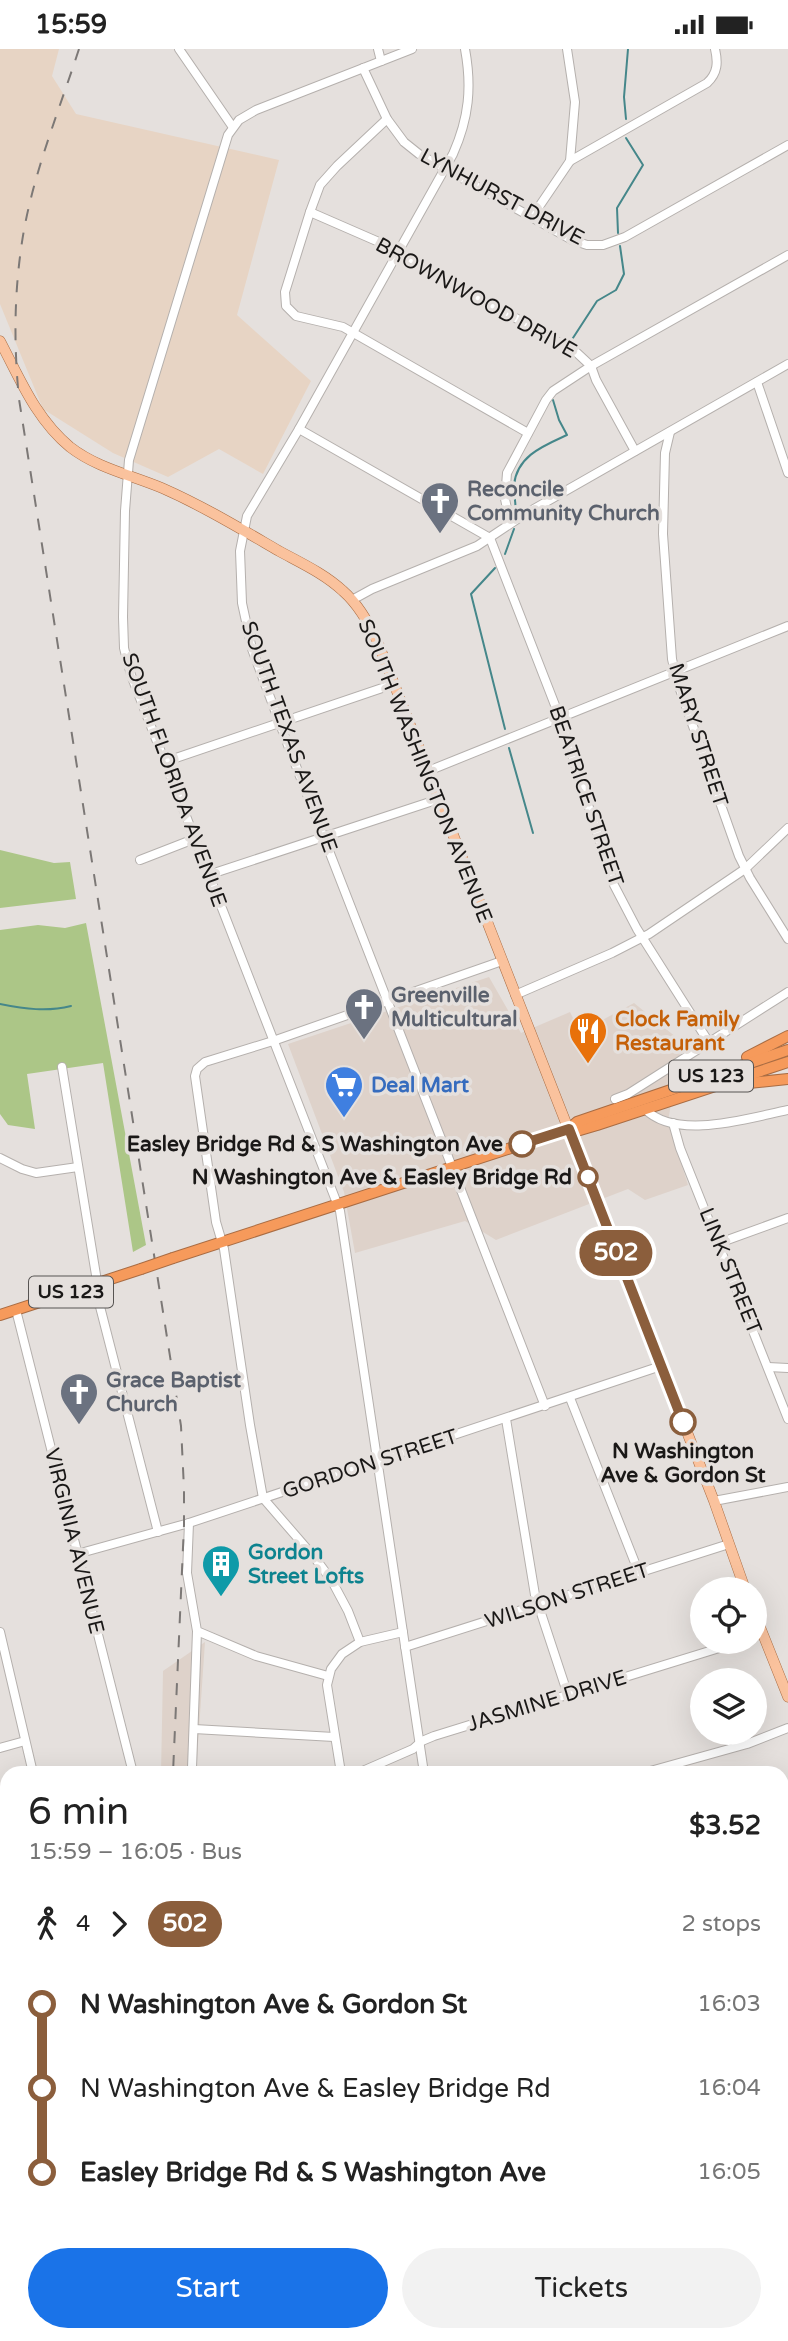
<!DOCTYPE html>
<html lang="en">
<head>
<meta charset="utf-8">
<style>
	:root { --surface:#fff; --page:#f2f2f2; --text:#222; --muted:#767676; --accent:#1a73e8 }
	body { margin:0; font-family:"Varela Round",sans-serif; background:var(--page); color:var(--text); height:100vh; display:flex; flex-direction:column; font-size:26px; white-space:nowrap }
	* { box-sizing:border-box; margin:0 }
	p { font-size:23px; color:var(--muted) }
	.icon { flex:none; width:38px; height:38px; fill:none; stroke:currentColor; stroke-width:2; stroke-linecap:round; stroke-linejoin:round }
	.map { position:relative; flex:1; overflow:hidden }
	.panel { position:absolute; left:0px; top:1717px; width:789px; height:576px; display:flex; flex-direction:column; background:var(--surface); border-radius:21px 21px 0 0; box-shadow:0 7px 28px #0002 }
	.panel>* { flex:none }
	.badge { padding:0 14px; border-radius:23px; font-size:24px; line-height:46px }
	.tools { position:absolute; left:690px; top:1528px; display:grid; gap:14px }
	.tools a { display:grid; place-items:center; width:77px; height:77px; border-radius:50%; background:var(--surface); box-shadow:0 7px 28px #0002; font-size:35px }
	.map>.badge { position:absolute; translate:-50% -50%; box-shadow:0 0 0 4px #fff }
	.legs { display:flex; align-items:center; gap:10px; height:77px; padding:0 28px; font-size:23px }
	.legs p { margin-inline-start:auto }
	.summary { display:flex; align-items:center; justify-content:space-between; height:119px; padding:0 28px }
	h1 { font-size:38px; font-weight:600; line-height:52px }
	.action { display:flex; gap:14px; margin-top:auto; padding:14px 28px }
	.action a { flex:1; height:80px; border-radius:42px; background:var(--accent); color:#fff; font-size:28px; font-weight:600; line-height:80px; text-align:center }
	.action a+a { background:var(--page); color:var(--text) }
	ul { padding:0 28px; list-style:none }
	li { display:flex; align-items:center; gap:24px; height:84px; font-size:26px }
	li i { display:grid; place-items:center; width:10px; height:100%; margin:0 9px; background:currentColor }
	li i::after { content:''; width:18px; height:18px; margin:-9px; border:5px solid; border-radius:50%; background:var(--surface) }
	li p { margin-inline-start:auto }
	li:first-child i { background:linear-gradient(#0000 50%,currentColor 0) }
	li:last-child i { background:linear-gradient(currentColor 50%,#0000 0) }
	.status { display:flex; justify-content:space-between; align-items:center; height:49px; padding:0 35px; background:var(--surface); direction:ltr }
	.status svg { height:19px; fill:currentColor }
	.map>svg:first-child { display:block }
	.built { fill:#ded2ca }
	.industrial { fill:#e7d4c4 }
	.green { fill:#acc687 }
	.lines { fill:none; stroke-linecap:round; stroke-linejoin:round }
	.stream { stroke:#45878a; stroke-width:2 }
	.minor-casing { stroke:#b5b0ad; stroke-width:10 }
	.major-casing { stroke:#a96c43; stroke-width:11 }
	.highway-casing { stroke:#a96c43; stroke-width:12 }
	.minor { stroke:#fff; stroke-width:8 }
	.major { stroke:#fac29d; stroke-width:10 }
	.highway { stroke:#f69a5b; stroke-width:10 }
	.rail { stroke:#7c7876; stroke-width:2; stroke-dasharray:12 12; stroke-linecap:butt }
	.highway-bridge-casing { stroke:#a96c43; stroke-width:12; stroke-linecap:butt }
	.highway-bridge { stroke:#f69a5b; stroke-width:10 }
	.line-1-casing { stroke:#fff; stroke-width:16 }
	.line-1 { stroke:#8b5e3c; stroke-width:10 }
	.stop-1-dot { fill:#fff; stroke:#8b5e3c; stroke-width:3.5 }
	.labels { text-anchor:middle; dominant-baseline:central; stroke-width:7; stroke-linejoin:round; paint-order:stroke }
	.shield { fill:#e5e0dd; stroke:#575452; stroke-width:2 }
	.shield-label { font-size:19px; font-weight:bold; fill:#1a1817 }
	.street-label { font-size:21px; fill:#1a1817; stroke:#e5e0dd }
	.worship-label { font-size:21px; font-weight:bold; fill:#5b616d; stroke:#e5e0dd; text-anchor:start }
	.food-label { font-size:21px; font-weight:bold; fill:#c56008; stroke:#e5e0dd; text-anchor:start }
	.shop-label { font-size:21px; font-weight:bold; fill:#366cbe; stroke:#e5e0dd; text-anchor:start }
	.stop-label { font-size:21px; font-weight:bold; fill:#1a1817; stroke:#e5e0dd; text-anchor:end }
	.culture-label { font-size:21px; font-weight:bold; fill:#0d838f; stroke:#e5e0dd; text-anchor:start }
</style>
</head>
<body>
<div class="status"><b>15:59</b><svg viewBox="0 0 49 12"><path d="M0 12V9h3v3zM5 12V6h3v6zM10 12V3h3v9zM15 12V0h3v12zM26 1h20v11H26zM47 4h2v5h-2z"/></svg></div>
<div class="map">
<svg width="788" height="2292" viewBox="0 0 788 2292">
	<rect width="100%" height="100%" fill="#e5e0dd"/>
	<g class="built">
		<path d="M 489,928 L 521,984 L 570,963 L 580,983 L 634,954 L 682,993 L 668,1072 L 688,1136 L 645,1151 L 628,1140 L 496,1191 L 465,1172 L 355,1204 L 344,1143 L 288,995 Z"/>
		<path d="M 205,1593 L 196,1724 L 161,1724 L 163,1622 Z"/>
	</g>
	<path class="industrial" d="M 0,0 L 59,0 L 52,27 L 76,65 L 279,111 L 237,266 L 311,332 L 263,425 L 219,400 L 168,428 L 113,404 L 43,360 L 0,255 Z"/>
	<g class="green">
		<path d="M 0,801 L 54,814 L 70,813 L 76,850 L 0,859 Z"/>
		<path d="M 86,874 L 146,1196 L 133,1203 L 103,1014 L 27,1025 L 35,1080 L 8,1076 L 0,1065 L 0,881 L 38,876 L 65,879 Z"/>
		<path d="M 0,1773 L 7,1781 L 7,1966 L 0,1962 Z"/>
		<path d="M 788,1788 L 788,2200 L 782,2203 L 782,1790 Z"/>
		<path d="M 91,2286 L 165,2286 L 166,2292 L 87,2292 Z"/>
	</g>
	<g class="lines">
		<g class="stream">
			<path d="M 626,70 L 624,48 L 628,0"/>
			<path d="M 618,184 L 617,159 L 643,116 L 626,89"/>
			<path d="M 571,292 L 597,252 L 616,241 L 624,225 L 620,197"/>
			<path d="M 515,464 C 517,454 513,446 514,436 C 517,407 543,397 567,386 L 559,371 L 553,351"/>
			<path d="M 505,505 L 514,480"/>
			<path d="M 495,519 L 471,545 L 505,680"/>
			<path d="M 509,699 L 533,784"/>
			<path d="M 0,955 C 25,960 47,963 71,957"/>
			<path d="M 0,1835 L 7,1838"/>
			<path d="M 68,2292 L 71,2286"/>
			<path d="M 74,2292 L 78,2286"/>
		</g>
		<defs>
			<g id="minor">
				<path d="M 179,0 L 232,77"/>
				<path d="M 378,0 L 381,12"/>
				<path d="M 412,0 L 256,61 L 239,71 L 228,86 L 129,411 L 125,462 L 123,568 L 124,599 L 131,626 L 340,1162 L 424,1724"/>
				<path d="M 465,0 C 472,38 469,69 453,105 L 299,380 L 247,467 L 240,502 L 242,554 L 252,600 L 289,699 L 545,1357"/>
				<path d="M 363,19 L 387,70 L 404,93 L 419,105 L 572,191 L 587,196 L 603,196 L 625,188 L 788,96"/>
				<path d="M 387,70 L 337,117 L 320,136 L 310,163 L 285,243 L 286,257 L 296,267 L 343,278 L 528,384"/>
				<path d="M 570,112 L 707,34 C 718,24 718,13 715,0"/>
				<path d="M 310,163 L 388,197 L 576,303 L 591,317 L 596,331 L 635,402"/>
				<path d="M 532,168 L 570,112 L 575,53 L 567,0"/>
				<path d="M 757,333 L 788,424"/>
				<path d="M 299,380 L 490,489 L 560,669 L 614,836 L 637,880 L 708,992"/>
				<path d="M 670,383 L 665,404 L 663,485 L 672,610 L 677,632 L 739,807 L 750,829 L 788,890"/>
				<path d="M 510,474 L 505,450 L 507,424 L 546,351 L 553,342 L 591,317 L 788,206"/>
				<path d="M 352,551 L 372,540 L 477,497 L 525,465 L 788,315"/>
				<path d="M 164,713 L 394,635"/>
				<path d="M 428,722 L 788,577"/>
				<path d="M 140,811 L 194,790"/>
				<path d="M 208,826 L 439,750"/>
				<path d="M 515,946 L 612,904 L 649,885 L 745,820 L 788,779"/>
				<path d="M 62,1018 L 96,1226 L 97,1246 L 158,1483"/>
				<path d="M 615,1050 L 628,1045 L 788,943"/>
				<path d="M 645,1060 C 676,1092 749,1069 788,1061"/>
				<path d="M 673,1074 L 680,1099 L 788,1370"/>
				<path d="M 0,1109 L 22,1120 L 36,1124 L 78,1118"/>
				<path d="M 719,1194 L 788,1169"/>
				<path d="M 16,1261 L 133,1724"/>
				<path d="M 768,1318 L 788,1319"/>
				<path d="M 570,1349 L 639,1524"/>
				<path d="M 506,1370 L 535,1546 L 568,1646"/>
				<path d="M 714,1452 L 788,1438"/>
				<path d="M 189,1474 L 187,1524 L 197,1582 L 256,1607 L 328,1627"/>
				<path d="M 77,1505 L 189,1474 L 661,1317"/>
				<path d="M 0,1583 L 33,1724"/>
				<path d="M 360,1593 L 348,1562 L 332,1532 L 315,1509 L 263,1449 L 250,1376 L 224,1200 L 216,1173 L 195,1027 L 197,1020 L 205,1013 L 273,992 L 502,912"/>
				<path d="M 405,1598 L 729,1495"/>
				<path d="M 194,1680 L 334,1688"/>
				<path d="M 0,1699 L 25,1692"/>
				<path d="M 192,1719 L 197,1582"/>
				<path d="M 341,1724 L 327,1636 L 331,1620 L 342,1605 L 360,1593 L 403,1583"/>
				<path d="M 358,1724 L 413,1700 L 422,1692 L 434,1687 L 742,1592"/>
				<path d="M 643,1724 L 747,1695 L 788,1679"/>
				<path d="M 0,1967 L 6,1970 L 4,1978 L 7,1987"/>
				<path d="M 0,2058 L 7,2055"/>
				<path d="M 0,2138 L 7,2154"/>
				<path d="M 35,2292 L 42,2286"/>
			</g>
			<g id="major">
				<path d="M 0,292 C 20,330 36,370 70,398 C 97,419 131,426 162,439 C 203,457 241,480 279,502 C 301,514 325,525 343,542 C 359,556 369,574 378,594 L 714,1452 L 745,1540"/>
				<path d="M 754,1563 L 788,1648"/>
				<path d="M 0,2178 L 7,2175"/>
				<path d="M 487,2286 L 565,2292 L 788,2289"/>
			</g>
			<g id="highway">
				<path d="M 747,1008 L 788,987"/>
				<path d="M 739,1035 L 788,1030"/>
				<path d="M 569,1080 L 580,1081 L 597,1076 L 788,1013"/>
				<path d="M 173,1209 L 569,1080 L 577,1073 L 788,1001"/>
				<path d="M 0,1266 L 141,1220"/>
			</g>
		</defs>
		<use href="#minor" class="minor-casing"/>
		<use href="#major" class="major-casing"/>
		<use href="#highway" class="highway-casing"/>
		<use href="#minor" class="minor"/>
		<use href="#major" class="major"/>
		<use href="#highway" class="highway"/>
		<g class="rail">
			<path d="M 79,0 C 58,65 30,132 21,200 C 14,250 14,299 19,350 L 181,1377 L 184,1440 L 184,1476 L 173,1724"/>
			<path d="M 71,2292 L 74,2286"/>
		</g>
		<defs>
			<path id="highway-bridge" d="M 141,1220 L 173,1209"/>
		</defs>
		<use href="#highway-bridge" class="highway-bridge-casing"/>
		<use href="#highway-bridge" class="highway-bridge"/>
	</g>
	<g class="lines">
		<defs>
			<path id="line-1" d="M 522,1095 L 569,1080 L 683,1373"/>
		</defs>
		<use href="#line-1" class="line-1-casing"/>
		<use href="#line-1" class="line-1"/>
	</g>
	<defs>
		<symbol id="church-pin" viewBox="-11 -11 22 30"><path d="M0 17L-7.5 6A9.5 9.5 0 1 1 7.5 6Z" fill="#6b7280" stroke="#e5e0dd"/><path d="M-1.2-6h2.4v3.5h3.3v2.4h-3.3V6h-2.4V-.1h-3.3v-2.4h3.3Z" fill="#fff"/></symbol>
		<symbol id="restaurant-pin" viewBox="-11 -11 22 30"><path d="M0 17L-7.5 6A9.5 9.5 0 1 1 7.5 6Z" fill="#e8710a" stroke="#e5e0dd"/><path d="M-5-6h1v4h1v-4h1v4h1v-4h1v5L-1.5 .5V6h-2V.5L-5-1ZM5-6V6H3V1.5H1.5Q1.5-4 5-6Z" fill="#fff"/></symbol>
		<symbol id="supermarket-pin" viewBox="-11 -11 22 30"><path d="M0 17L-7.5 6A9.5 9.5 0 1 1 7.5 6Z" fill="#3f7fe0" stroke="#e5e0dd"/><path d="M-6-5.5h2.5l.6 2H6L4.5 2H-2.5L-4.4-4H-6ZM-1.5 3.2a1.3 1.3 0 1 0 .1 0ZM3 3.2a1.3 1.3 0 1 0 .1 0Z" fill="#fff"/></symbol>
		<symbol id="building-pin" viewBox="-11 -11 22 30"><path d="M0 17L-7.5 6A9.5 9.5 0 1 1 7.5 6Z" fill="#0f9aa8" stroke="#e5e0dd"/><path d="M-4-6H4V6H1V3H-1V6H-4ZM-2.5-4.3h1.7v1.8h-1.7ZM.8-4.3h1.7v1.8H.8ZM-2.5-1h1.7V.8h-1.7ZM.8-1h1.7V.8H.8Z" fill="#fff"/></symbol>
	</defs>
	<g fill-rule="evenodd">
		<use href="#church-pin" x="418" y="430" width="44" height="60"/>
		<use href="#church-pin" x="342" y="936" width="44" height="60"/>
		<use href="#restaurant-pin" x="566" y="960" width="44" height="60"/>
		<use href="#supermarket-pin" x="322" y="1014" width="44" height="60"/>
		<use href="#church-pin" x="57" y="1321" width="44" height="60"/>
		<use href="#building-pin" x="199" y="1493" width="44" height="60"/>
	</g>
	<g class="stop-1-dot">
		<circle cx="522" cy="1095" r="12"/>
		<circle cx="588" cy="1128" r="9"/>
		<circle cx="683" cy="1373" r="12"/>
	</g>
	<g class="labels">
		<g class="shield">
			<rect x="669" y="1011.5" width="84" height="31" rx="5"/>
			<rect x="29" y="1227.5" width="84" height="31" rx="5"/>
		</g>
		<g class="shield-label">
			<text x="711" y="1027">US 123</text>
			<text x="71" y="1243">US 123</text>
		</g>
		<g class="street-label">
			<text transform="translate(502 148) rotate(28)">LYNHURST DRIVE</text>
			<text transform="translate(476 249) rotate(29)">BROWNWOOD DRIVE</text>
			<text transform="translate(698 686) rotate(72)">MARY STREET</text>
			<text transform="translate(289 688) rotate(70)">SOUTH TEXAS AVENUE</text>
			<text transform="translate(425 722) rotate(68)">SOUTH WASHINGTON AVENUE</text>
			<text transform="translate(174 731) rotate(70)">SOUTH FLORIDA AVENUE</text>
			<text transform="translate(586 747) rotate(71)">BEATRICE STREET</text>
			<text transform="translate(730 1222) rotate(68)">LINK STREET</text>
			<text transform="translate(370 1415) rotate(-18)">GORDON STREET</text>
			<text transform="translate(74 1492) rotate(76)">VIRGINIA AVENUE</text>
			<text transform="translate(567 1547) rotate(-18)">WILSON STREET</text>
			<text transform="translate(547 1652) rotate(-17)">JASMINE DRIVE</text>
		</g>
		<g class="worship-label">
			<text x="467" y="440">Reconcile<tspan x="467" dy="24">Community Church</tspan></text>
			<text x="391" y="946">Greenville<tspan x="391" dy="24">Multicultural</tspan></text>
			<text x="106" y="1331">Grace Baptist<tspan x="106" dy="24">Church</tspan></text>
		</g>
		<g class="food-label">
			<text x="615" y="970">Clock Family<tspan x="615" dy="24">Restaurant</tspan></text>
		</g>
		<g class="shop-label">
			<text x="371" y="1036">Deal Mart</text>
		</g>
		<g class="stop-label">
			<text x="503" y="1095">Easley Bridge Rd &amp; S Washington Ave</text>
			<text x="572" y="1128">N Washington Ave &amp; Easley Bridge Rd</text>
			<text x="683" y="1402" text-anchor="middle">N Washington<tspan x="683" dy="24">Ave &amp; Gordon St</tspan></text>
		</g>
		<g class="culture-label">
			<text x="248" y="1503">Gordon<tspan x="248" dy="24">Street Lofts</tspan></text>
		</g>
	</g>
</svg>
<div class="tools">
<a><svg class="icon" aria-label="locate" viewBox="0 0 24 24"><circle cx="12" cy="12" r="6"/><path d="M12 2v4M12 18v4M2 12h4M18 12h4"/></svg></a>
<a><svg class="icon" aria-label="layers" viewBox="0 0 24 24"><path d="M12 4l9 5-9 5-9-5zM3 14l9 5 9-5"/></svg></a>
</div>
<b class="badge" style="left:616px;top:1204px;background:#8b5e3c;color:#fff">502</b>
<section class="panel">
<div class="summary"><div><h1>6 min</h1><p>15:59 – 16:05 · Bus</p></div><b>$3.52</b></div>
<div class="legs"><svg class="icon" aria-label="walk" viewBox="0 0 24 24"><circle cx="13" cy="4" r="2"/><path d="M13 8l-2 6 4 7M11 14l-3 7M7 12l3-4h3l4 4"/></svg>4<svg class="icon" aria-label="forward" viewBox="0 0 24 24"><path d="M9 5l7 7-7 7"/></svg><b class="badge" style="background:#8b5e3c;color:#fff">502</b><p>2 stops</p></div>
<ul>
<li><i style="color:#8b5e3c"></i><b>N Washington Ave &amp; Gordon St</b><p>16:03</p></li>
<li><i style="color:#8b5e3c"></i><span>N Washington Ave &amp; Easley Bridge Rd</span><p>16:04</p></li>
<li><i style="color:#8b5e3c"></i><b>Easley Bridge Rd &amp; S Washington Ave</b><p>16:05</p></li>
</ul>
<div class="action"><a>Start</a><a>Tickets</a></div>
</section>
</div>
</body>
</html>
